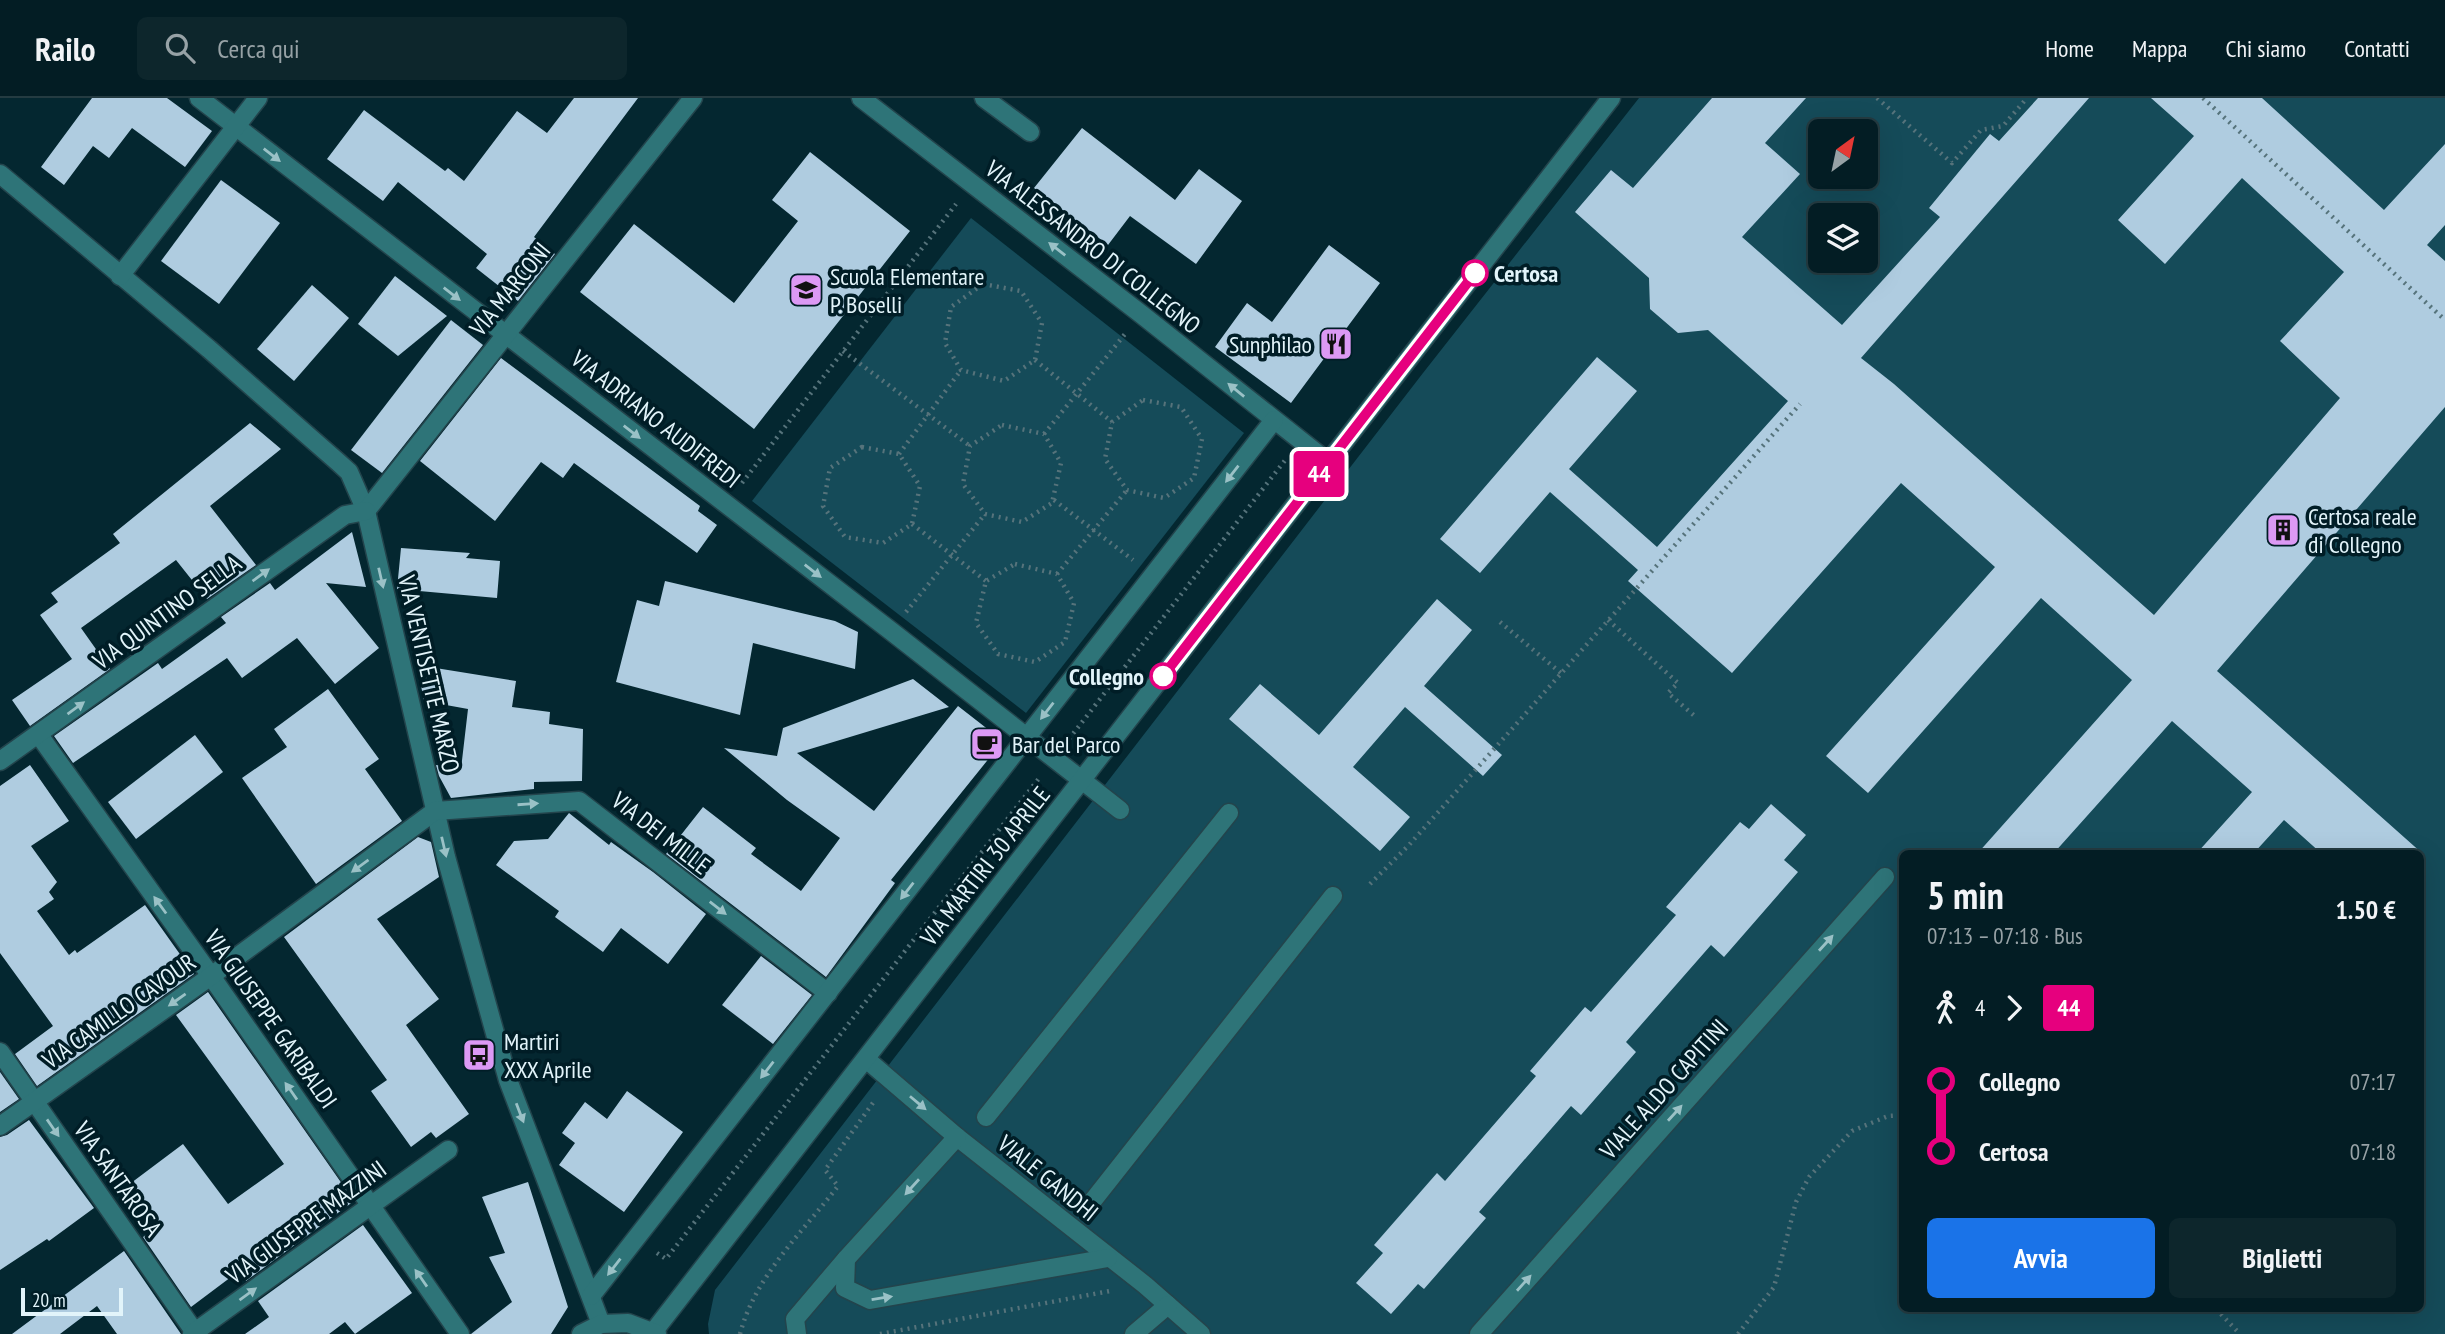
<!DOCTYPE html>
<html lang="it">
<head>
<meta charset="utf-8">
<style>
	:root { --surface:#031d24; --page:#0d262c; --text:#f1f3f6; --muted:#97a2a6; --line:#243b41; --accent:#1a73e8 }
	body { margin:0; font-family:"PT Sans Narrow",sans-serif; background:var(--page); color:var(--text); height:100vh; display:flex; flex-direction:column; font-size:26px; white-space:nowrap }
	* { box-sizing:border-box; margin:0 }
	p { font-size:23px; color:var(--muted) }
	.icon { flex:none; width:38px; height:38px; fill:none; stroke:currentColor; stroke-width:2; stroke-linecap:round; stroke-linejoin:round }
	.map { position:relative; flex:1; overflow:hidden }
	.details { position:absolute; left:1899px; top:752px; width:525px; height:462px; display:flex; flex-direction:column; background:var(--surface); border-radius:10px; box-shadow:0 7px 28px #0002,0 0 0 2px var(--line) }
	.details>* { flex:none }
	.badge { padding:0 14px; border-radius:5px; font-size:24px; line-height:46px }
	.needle { width:46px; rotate:33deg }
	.tools { position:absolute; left:1808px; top:21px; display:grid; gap:14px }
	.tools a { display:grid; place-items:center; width:70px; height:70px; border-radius:10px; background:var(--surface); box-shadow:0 7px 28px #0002,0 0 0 2px var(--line); font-size:35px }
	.scale { position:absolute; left:21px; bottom:18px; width:102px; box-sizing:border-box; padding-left:7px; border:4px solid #e2f4fa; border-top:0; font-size:19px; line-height:24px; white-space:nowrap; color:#e2f4fa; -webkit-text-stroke:5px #001d26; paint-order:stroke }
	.map>.badge { position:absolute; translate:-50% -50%; box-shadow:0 0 0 4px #fff }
	.legs { display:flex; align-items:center; gap:10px; height:77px; padding:0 28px; font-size:23px }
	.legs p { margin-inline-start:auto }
	.head { display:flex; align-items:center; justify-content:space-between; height:119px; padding:0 28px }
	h1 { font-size:38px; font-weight:800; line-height:52px }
	.button { display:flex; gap:14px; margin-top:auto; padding:14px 28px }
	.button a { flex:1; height:80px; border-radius:10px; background:var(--accent); color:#fff; font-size:28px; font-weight:800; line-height:80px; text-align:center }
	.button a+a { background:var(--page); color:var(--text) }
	ul { padding:0 28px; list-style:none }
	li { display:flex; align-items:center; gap:24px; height:70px; font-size:26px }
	li i { display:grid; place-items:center; width:10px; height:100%; margin:0 9px; background:currentColor }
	li i::after { content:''; width:18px; height:18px; margin:-9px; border:5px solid; border-radius:50%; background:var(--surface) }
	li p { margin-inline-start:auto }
	li:first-child i { background:linear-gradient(#0000 50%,currentColor 0) }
	li:last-child i { background:linear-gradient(currentColor 50%,#0000 0) }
	header { display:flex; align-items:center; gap:42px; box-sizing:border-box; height:98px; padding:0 35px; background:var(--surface); border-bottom:2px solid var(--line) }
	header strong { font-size:33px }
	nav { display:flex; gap:38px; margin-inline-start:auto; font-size:24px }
	.search { width:490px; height:63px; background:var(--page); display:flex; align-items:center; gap:18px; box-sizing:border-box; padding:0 24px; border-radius:10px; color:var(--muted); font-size:26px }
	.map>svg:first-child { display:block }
	.green { fill:#154b59; fill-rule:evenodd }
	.building { fill:#afcce0 }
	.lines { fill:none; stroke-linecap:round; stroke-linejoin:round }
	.minor-casing { stroke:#23444c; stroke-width:21 }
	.path { stroke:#56737b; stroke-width:4.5; stroke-dasharray:2 5; stroke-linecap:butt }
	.minor { stroke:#2e7478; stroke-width:18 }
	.oneway { fill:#9ac1c6 }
	.line-1-casing { stroke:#fff; stroke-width:16 }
	.line-1 { stroke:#e6007e; stroke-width:10 }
	.stop-1-dot { fill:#fff; stroke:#e6007e; stroke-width:3.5 }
	.labels { text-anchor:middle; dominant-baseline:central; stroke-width:7; stroke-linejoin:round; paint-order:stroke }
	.street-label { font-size:24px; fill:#e2f4fa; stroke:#001d26 }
	.stop-label { font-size:24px; font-weight:bold; fill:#e2f4fa; stroke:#001d26; text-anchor:start }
	.poi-label { font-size:24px; fill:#e2f4fa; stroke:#001d26; text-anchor:start }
</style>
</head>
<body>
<header>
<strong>Railo</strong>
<div class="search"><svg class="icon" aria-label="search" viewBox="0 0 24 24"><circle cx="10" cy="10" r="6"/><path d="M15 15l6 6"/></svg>Cerca qui</div>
<nav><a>Home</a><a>Mappa</a><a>Chi siamo</a><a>Contatti</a></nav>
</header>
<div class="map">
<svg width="2445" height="1236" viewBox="0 0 2445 1236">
	<rect width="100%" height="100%" fill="#042730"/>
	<g class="green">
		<path d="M 1639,0 L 2445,0 L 2445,1236 L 709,1236 L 708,1226 L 715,1192 L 1423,275 ZM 1820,33 L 1866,33 L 1866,79 L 1820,79 ZM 1820,117 L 1866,117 L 1866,163 L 1820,163 ZM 1902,756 L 2420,756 L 2420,1211 L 1902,1211 Z"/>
		<path d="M 971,120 L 1244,335 L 1026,615 L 752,403 Z"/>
	</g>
	<g class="building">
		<path d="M 92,0 L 167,0 L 212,33 L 185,69 L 132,30 L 109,60 L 93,48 L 64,87 L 41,69 Z"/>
		<path d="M 574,0 L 638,0 L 534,139 L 555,156 L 518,203 L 476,170 L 487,156 L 398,84 L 383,103 L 327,61 L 364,12 L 445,73 L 448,70 L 464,83 L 517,13 L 547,35 Z"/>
		<path d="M 1712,0 L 1806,0 L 1765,45 L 1800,76 L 1742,139 L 1842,227 L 1940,119 L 1929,110 L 1990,36 L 1999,43 L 2038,0 L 2089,0 L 1861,260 L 1894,286 L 2154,517 L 2340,300 L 2280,243 L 2344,174 L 2242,80 L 2165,166 L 2118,122 L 2194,38 L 2151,0 L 2262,0 L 2384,112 L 2445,46 L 2445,127 L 2427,147 L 2445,163 L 2445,309 L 2217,573 L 2423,756 L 2322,756 L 2284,722 L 2253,756 L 2196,756 L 2252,694 L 2172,623 L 2053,756 L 1977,756 L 2132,582 L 2041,500 L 1868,695 L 1826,658 L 1995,469 L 1901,385 L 1732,575 L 1628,483 L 1638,472 L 1550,394 L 1480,475 L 1440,441 L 1597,259 L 1637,293 L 1569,371 L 1657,449 L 1788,303 L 1708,232 L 1678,235 L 1650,211 L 1649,180 L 1575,114 L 1611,72 L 1633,90 Z"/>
		<path d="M 1082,30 L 1175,102 L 1199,71 L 1242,103 L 1196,166 L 1130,118 L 1108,147 L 1034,90 Z"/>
		<path d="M 810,54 L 910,133 L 754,331 L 580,194 L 634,126 L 734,205 L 798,123 L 772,102 Z"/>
		<path d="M 221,82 L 280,125 L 219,206 L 161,163 Z"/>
		<path d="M 1329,147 L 1380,185 L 1291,305 L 1215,249 L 1247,205 L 1272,224 Z"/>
		<path d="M 395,178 L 447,218 L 398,258 L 358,226 Z"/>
		<path d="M 312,187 L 349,220 L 294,283 L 257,251 Z"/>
		<path d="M 451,222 L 483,247 L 382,375 L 351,352 Z"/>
		<path d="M 501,260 L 700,408 L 698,413 L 717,427 L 697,455 L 574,365 L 563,380 L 541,364 L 495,423 L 420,363 Z"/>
		<path d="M 250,325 L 281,351 L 210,408 L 256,467 L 207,501 L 176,462 L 81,530 L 110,571 L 30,628 L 12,602 L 72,561 L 40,517 L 58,504 L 51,495 L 120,445 L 113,436 Z"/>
		<path d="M 352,434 L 366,489 L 326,485 L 379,550 L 335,586 L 297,540 L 242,580 L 227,560 L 73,665 L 54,638 L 158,565 L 162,571 L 226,525 L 221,519 L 270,485 L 275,492 Z"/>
		<path d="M 401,450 L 470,455 L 466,460 L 500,463 L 497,500 L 397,491 Z"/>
		<path d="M 665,483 L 835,523 L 858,534 L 855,571 L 753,545 L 740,617 L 616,584 L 637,502 L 659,508 Z"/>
		<path d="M 1437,501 L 1472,532 L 1424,588 L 1502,657 L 1483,678 L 1405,609 L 1353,669 L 1410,719 L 1380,753 L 1229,621 L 1260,586 L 1319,637 Z"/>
		<path d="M 417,567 L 516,583 L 512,609 L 550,614 L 549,626 L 583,631 L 582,683 L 534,684 L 534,691 L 451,700 L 439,678 L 436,667 L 461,671 L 468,611 L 424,603 Z"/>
		<path d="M 913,581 L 949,609 L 797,655 L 874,713 L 958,608 L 1003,643 L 891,782 L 895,785 L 826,879 L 666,756 L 703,709 L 756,750 L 751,756 L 801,793 L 840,740 L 787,702 L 724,650 L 777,658 L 783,630 Z"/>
		<path d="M 328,591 L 379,661 L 365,671 L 402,723 L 316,786 L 242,680 L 287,649 L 274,631 Z"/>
		<path d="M 195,637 L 223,674 L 136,741 L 108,704 Z"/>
		<path d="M 30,667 L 69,723 L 31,748 L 57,784 L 49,794 L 54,801 L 37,813 L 69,857 L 75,852 L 77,855 L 145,807 L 194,876 L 37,988 L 15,956 L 53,928 L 0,855 L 0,688 Z"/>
		<path d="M 1771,706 L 1806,737 L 1784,762 L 1798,774 L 1724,859 L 1711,847 L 1626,944 L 1636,954 L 1581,1017 L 1571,1008 L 1479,1114 L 1486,1120 L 1424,1191 L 1418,1186 L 1391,1216 L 1356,1185 L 1383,1155 L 1374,1147 L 1437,1075 L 1445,1083 L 1536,978 L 1530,973 L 1585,909 L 1591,914 L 1676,817 L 1666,809 L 1740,724 L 1749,731 Z"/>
		<path d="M 569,715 L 609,747 L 611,744 L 653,774 L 706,816 L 668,866 L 621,830 L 603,854 L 555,819 L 559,813 L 496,767 L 514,743 L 548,741 Z"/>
		<path d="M 418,739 L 431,744 L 439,779 L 377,821 L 439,901 L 406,927 L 469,1016 L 436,1040 L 431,1034 L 411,1049 L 371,993 L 387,982 L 284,839 Z"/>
		<path d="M 761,858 L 812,897 L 773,946 L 722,907 Z"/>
		<path d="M 208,894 L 354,1103 L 246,1183 L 239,1173 L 191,1209 L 143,1139 L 157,1129 L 127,1088 L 183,1046 L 228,1106 L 284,1066 L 176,917 Z"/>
		<path d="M 0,974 L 19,1001 L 0,1014 Z"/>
		<path d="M 627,993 L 683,1034 L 624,1114 L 559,1067 L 575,1045 L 562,1035 L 585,1004 L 607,1021 Z"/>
		<path d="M 29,1022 L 94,1110 L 49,1143 L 47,1141 L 0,1172 L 0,1039 L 7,1037 Z"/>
		<path d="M 528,1084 L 568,1209 L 551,1236 L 471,1236 L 512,1204 L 489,1159 L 505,1155 L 482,1099 Z"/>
		<path d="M 363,1127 L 412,1195 L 355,1236 L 345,1224 L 329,1236 L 245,1236 L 269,1219 L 258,1203 Z"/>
		<path d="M 124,1153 L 181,1236 L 117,1236 L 97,1208 L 60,1236 L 12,1236 Z"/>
	</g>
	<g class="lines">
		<defs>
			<g id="minor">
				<path d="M 199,0 L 891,533 L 1120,712"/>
				<path d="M 861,0 L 1141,216 L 1328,364"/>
				<path d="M 984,0 L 1030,34"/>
				<path d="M 0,76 L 209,251 L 338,364 L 349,374 L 366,413 L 446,759 L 508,982 L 601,1226"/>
				<path d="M 120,178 L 258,0"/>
				<path d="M 366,413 L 693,0"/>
				<path d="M 39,637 L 211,878 L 460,1236"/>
				<path d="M 0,663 L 345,417 L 366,413"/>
				<path d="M 0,954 L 196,1236"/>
				<path d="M 866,961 L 957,1039 L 1145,1187 L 1201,1236"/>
				<path d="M 986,1019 L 1229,715"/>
				<path d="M 0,1028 L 211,878 L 435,713 L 579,703 L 828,895"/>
				<path d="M 1091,1105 L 1333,798"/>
				<path d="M 846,1161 L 845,1190 L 870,1202 L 1108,1160"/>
				<path d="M 591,1198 L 1274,322"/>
				<path d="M 654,1233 L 1611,0"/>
				<path d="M 192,1236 L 448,1052"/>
				<path d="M 581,1236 L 601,1226 L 628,1225 L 657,1236"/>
				<path d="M 797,1236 L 795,1221 L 846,1161 L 957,1039"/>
				<path d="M 1134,1236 L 1168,1207"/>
				<path d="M 1479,1236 L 1885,779"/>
			</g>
		</defs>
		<use href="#minor" class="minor-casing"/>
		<g class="path">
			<path d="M 1877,0 L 1952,65 L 1981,32 L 2003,28 L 2027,0"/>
			<path d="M 2203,0 L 2445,222"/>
			<path d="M 983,186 L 1021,193 L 1042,225 L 1035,262 L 1004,283 L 961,272 L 945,245 L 951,209 Z"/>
			<path d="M 843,253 L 970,348"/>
			<path d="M 1035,262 L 1112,324"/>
			<path d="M 1143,302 L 1181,309 L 1202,341 L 1194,380 L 1164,400 L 1127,392 L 1105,361 L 1112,324 Z"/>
			<path d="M 1002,327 L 1044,336 L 1061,365 L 1052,405 L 1022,424 L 985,416 L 963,386 L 970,348 Z"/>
			<path d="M 1044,336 L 1125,236"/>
			<path d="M 862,349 L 899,356 L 920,388 L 912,426 L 883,445 L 845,439 L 823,408 L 830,370 Z"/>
			<path d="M 899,356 L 961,272"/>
			<path d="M 742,385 L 956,106"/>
			<path d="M 1054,402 L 1133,462"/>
			<path d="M 912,426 L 986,483"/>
			<path d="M 1015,466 L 1057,476 L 1074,505 L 1065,544 L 1035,564 L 998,556 L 976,525 L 986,483 Z"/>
			<path d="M 1057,476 L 1127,392"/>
			<path d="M 906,514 L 985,416"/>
			<path d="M 1608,522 L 1678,585 L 1668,595 L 1697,620"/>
			<path d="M 1500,524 L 1561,575"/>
			<path d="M 1069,641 L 1286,361"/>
			<path d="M 1370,786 L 1409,747 L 1800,306"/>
			<path d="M 657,1155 L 666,1161 L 1040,679"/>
			<path d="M 2216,1211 L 2240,1236"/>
			<path d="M 740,1236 C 755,1178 802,1135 838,1088 L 825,1072 L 875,1002"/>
			<path d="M 880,1236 L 1110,1193"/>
			<path d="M 1738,1236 L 1774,1189 L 1796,1104 L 1809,1079 L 1852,1033 L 1888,1018 L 1902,1017"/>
		</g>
		<use href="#minor" class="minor"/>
	</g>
	<defs><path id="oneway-solid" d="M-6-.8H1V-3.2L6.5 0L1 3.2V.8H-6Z" transform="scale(1.75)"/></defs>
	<g class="oneway">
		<use href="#oneway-solid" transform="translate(272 57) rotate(38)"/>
		<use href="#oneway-solid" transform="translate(1057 151) rotate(-142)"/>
		<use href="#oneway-solid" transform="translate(452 196) rotate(38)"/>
		<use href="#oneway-solid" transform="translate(1236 292) rotate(-141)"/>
		<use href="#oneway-solid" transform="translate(632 334) rotate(38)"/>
		<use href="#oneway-solid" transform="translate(1232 376) rotate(128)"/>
		<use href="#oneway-solid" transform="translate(813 473) rotate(38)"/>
		<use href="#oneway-solid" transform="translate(261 477) rotate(-36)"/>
		<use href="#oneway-solid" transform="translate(381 480) rotate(77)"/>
		<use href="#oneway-solid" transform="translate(76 610) rotate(-36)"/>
		<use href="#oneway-solid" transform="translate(1047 613) rotate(128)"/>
		<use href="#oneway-solid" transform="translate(528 706) rotate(-4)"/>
		<use href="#oneway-solid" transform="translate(444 749) rotate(77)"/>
		<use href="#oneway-solid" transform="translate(360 768) rotate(144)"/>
		<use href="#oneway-solid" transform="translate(907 793) rotate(128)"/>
		<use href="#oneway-solid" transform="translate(160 807) rotate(-126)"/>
		<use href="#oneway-solid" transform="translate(718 810) rotate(38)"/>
		<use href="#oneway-solid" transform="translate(1826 845) rotate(-48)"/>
		<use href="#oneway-solid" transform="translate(177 902) rotate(145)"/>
		<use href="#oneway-solid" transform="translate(767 972) rotate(128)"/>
		<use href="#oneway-solid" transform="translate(291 993) rotate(-125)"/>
		<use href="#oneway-solid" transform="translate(918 1005) rotate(40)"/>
		<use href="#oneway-solid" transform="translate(520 1015) rotate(69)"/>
		<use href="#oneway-solid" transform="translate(1675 1015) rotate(-48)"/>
		<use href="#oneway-solid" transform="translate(53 1030) rotate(55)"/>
		<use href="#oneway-solid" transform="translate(912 1089) rotate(132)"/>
		<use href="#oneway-solid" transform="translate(614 1169) rotate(128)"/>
		<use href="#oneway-solid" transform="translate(421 1180) rotate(-125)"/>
		<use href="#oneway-solid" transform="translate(1524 1185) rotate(-48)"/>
		<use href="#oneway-solid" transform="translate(248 1196) rotate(-36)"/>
		<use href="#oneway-solid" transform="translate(882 1200) rotate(-9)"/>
	</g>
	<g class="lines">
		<defs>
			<path id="line-1" d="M 1163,578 L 1475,175"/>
		</defs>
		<use href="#line-1" class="line-1-casing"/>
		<use href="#line-1" class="line-1"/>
	</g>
	<defs>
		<symbol id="school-square" viewBox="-11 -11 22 22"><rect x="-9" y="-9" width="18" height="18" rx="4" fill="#dc99f4" stroke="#001d26"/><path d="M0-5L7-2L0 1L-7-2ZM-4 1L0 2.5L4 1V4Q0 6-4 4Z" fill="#111"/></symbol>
		<symbol id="restaurant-square" viewBox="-11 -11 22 22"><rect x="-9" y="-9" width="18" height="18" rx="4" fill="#dc99f4" stroke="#001d26"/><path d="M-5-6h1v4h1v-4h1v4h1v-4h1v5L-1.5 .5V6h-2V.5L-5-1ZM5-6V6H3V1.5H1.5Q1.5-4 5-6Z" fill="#111"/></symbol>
		<symbol id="building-square" viewBox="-11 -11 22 22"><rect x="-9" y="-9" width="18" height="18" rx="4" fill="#dc99f4" stroke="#001d26"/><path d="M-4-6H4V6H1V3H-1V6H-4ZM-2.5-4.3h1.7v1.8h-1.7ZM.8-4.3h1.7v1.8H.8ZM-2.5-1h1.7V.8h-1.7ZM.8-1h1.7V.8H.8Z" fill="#111"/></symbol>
		<symbol id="cafe-square" viewBox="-11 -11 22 22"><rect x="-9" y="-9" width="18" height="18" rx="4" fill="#dc99f4" stroke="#001d26"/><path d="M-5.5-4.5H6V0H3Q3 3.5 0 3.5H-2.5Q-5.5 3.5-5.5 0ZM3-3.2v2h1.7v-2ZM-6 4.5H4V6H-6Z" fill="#111"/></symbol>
		<symbol id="bus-square" viewBox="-11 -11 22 22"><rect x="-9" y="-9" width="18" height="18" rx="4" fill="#dc99f4" stroke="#001d26"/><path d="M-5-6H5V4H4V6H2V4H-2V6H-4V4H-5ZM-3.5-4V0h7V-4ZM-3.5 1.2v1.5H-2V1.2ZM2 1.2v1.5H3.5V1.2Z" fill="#111"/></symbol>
	</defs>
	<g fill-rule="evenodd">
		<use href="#school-square" x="787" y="173" width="38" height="38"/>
		<use href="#restaurant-square" x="1317" y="227" width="38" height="38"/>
		<use href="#building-square" x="2264" y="413" width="38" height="38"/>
		<use href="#cafe-square" x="968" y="627" width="38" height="38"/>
		<use href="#bus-square" x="460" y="938" width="38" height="38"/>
	</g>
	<g class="stop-1-dot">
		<circle cx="1475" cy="175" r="12"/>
		<circle cx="1163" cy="578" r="12"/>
	</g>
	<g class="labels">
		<g class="street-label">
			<text transform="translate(1093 149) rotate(38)">VIA ALESSANDRO DI COLLEGNO</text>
			<text transform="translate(510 191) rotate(-51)">VIA MARCONI</text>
			<text transform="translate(656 321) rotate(38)">VIA ADRIANO AUDIFREDI</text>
			<text transform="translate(167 514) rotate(-36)">VIA QUINTINO SELLA</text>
			<text transform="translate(429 576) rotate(77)">VIA VENTISETTE MARZO</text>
			<text transform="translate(661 735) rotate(38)">VIA DEI MILLE</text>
			<text transform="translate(985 768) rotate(-52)">VIA MARTIRI 30 APRILE</text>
			<text transform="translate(119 913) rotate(-35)">VIA CAMILLO CAVOUR</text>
			<text transform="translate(271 921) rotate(55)">VIA GIUSEPPE GARIBALDI</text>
			<text transform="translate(1664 991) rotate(-48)">VIALE ALDO CAPITINI</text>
			<text transform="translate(1048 1080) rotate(39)">VIALE GANDHI</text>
			<text transform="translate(118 1081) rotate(55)">VIA SANTAROSA</text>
			<text transform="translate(306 1124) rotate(-36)">VIA GIUSEPPE MAZZINI</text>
		</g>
		<g class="stop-label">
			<text x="1494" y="175">Certosa</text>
			<text x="1144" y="578" text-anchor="end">Collegno</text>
		</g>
		<g class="poi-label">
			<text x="830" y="178">Scuola Elementare<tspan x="830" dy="28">P. Boselli</tspan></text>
			<text x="1312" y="246" text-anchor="end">Sunphilao</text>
			<text x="2308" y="418">Certosa reale<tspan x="2308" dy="28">di Collegno</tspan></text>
			<text x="1012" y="646">Bar del Parco</text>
			<text x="504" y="943">Martiri<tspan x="504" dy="28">XXX Aprile</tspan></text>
		</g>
	</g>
</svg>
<div class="tools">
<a><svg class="needle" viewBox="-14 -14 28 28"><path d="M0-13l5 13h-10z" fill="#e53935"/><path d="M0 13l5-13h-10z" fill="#97a2a6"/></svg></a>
<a><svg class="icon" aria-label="layers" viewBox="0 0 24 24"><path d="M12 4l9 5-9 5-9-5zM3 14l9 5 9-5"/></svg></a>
</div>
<div class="scale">20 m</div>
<b class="badge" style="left:1319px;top:376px;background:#e6007e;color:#fff">44</b>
<section class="details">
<div class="head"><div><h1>5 min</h1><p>07:13 – 07:18 · Bus</p></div><b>1.50 €</b></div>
<div class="legs"><svg class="icon" aria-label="walk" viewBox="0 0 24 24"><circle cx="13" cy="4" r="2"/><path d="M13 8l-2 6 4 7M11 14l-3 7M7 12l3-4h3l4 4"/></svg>4<svg class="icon" aria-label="forward" viewBox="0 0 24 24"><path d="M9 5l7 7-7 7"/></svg><b class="badge" style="background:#e6007e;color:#fff">44</b></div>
<ul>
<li><i style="color:#e6007e"></i><b>Collegno</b><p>07:17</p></li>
<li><i style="color:#e6007e"></i><b>Certosa</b><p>07:18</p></li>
</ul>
<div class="button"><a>Avvia</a><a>Biglietti</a></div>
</section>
</div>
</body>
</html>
